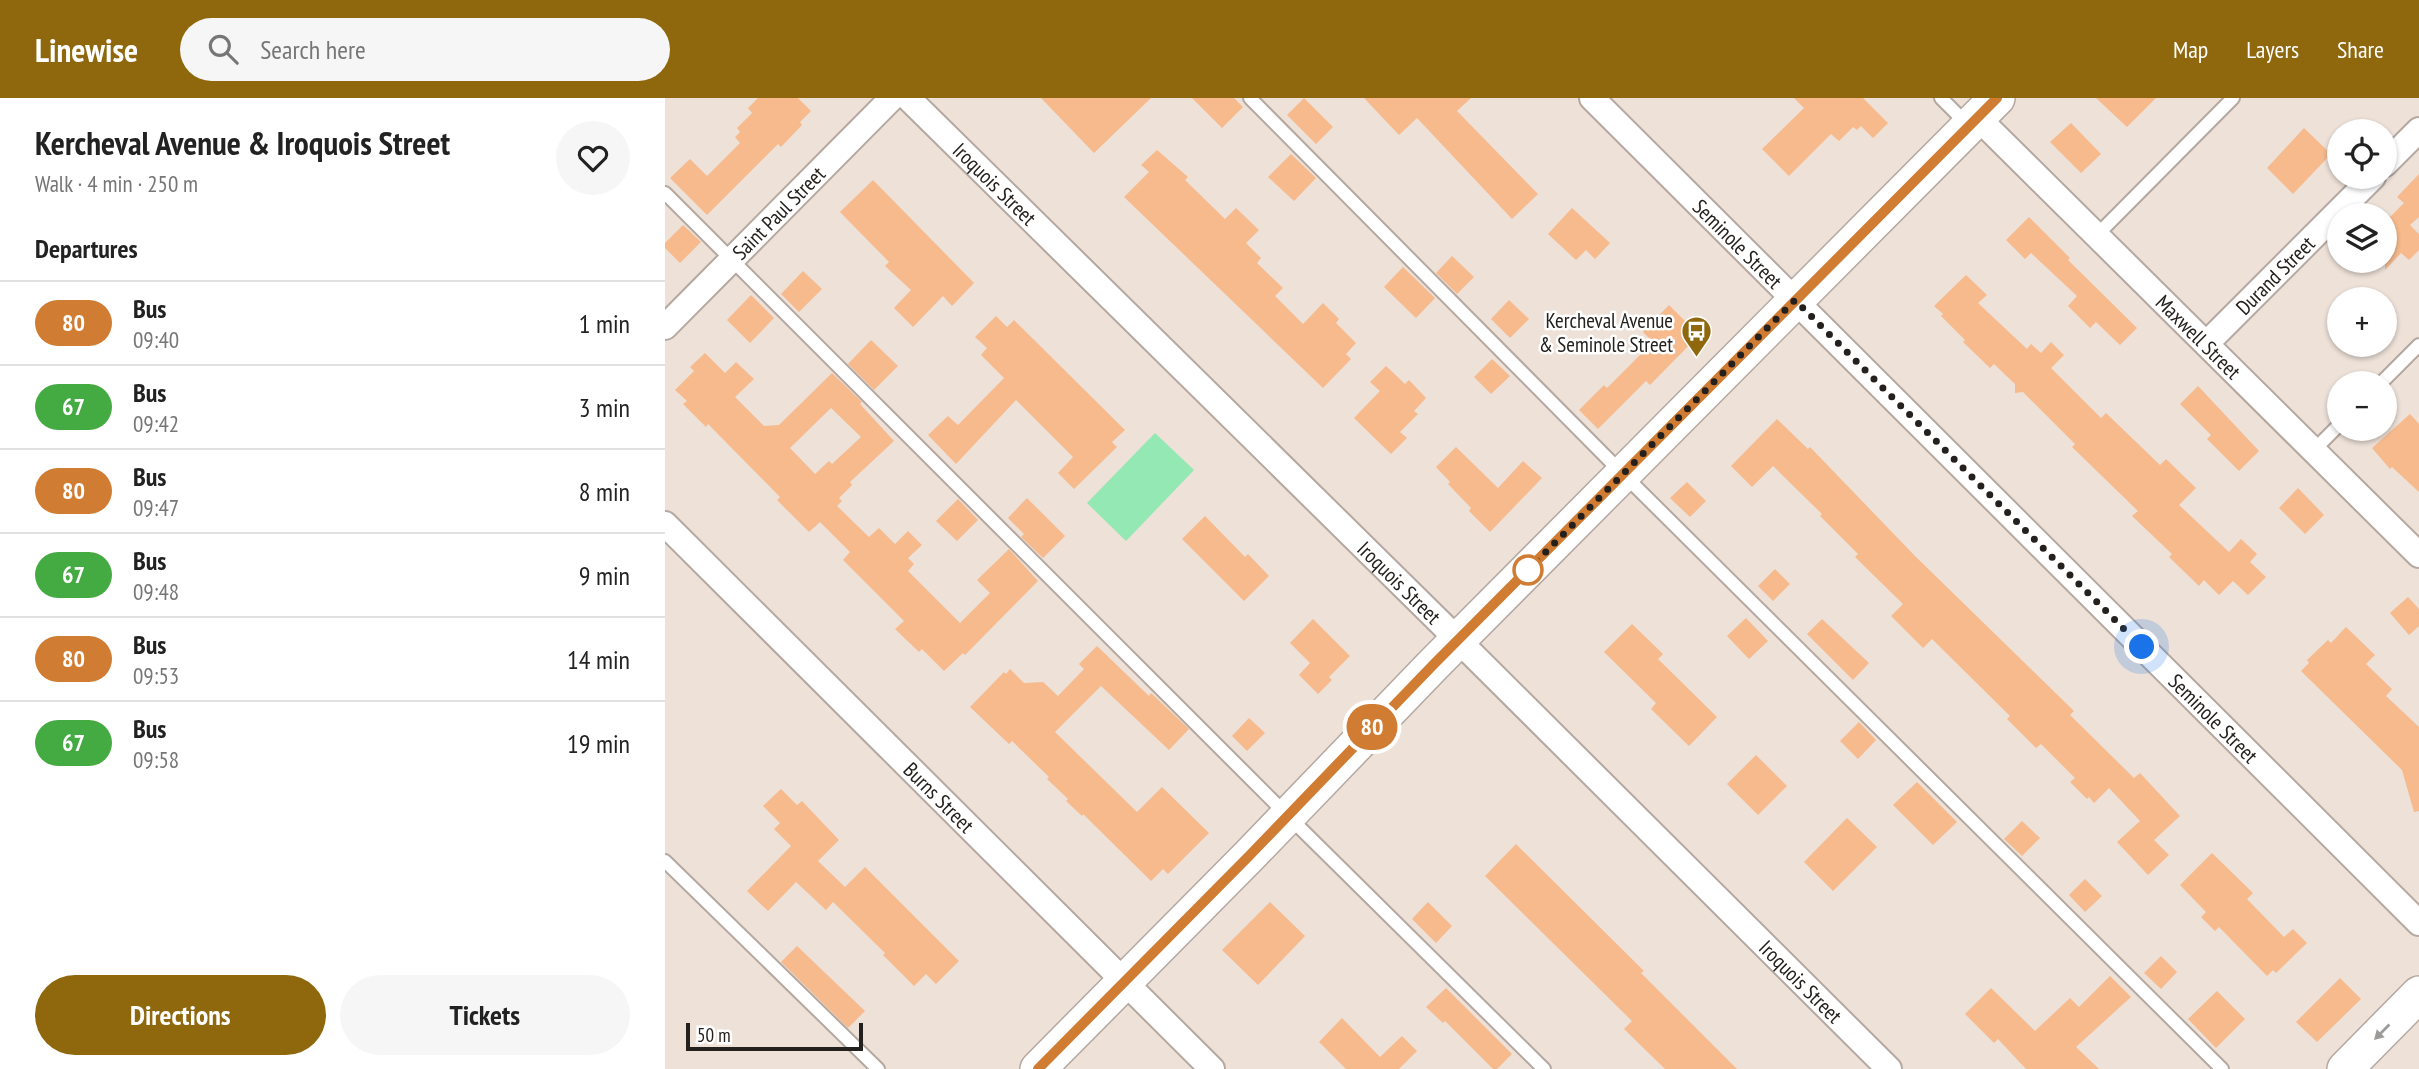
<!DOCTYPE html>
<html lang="en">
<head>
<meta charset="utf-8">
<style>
	:root { --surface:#fff; --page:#f6f6f6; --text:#222; --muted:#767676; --line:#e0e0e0; --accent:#8f670c }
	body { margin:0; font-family:"PT Sans Narrow",sans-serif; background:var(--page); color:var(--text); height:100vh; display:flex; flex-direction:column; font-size:26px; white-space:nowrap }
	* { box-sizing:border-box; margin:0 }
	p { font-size:23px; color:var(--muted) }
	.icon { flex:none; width:38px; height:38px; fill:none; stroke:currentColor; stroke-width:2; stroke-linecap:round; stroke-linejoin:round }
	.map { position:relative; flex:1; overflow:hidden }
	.panel { display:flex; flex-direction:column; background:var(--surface); width:665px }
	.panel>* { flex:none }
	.badge { padding:0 14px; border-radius:23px; font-size:24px; line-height:46px }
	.buttons { position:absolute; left:1662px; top:21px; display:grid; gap:14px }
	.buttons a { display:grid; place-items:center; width:70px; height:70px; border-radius:50%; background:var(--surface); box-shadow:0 2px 5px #0004; font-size:35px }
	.scale { position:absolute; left:21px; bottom:18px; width:177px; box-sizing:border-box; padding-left:7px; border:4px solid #24201d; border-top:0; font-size:19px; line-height:24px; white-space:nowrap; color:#24201d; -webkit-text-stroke:5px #fff; paint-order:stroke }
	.you { position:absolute; width:35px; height:35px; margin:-18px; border:5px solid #fff; border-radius:50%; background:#1a73e8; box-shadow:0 0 0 10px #1a73e833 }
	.map>.badge { position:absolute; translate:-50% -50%; box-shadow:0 0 0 4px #fff }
	h2 { padding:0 35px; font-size:26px; line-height:63px }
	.round { display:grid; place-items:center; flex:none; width:74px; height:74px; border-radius:37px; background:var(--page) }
	.summary { display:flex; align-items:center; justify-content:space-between; height:119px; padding:0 35px }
	h1 { font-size:33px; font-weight:700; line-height:52px }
	.cta { display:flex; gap:14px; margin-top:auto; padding:14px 35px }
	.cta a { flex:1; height:80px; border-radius:42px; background:var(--accent); color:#fff; font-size:28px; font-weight:700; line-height:80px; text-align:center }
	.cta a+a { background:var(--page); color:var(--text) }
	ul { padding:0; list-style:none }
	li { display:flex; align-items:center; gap:21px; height:84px; padding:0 35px; border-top:2px solid var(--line) }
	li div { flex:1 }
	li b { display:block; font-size:26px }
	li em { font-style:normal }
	li .badge { min-width:77px; font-weight:700; text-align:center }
	header { display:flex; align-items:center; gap:42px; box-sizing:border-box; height:98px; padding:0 35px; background:var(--accent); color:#fff }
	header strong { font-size:33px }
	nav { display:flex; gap:38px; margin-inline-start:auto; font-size:24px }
	.search { width:490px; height:63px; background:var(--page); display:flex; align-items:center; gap:18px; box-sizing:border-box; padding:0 24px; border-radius:38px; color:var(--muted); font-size:26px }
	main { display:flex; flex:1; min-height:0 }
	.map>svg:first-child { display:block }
	.green { fill:#94e8b3 }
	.building { fill:#f6ba8d; fill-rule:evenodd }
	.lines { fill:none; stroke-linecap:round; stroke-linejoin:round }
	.lane-casing { stroke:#b4a8a0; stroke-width:16 }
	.street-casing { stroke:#b4a8a0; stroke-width:28 }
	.secondary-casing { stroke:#b4a8a0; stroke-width:38 }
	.lane { stroke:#fff; stroke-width:12 }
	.street { stroke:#fff; stroke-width:24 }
	.secondary { stroke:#fff; stroke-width:35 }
	.oneway { fill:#9c9b99 }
	.line-casing { stroke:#fff; stroke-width:16 }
	.line { stroke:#d07c32; stroke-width:10 }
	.walk { stroke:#24201d; stroke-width:7; stroke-dasharray:0 12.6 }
	.stop-dot { fill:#fff; stroke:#d07c32; stroke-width:3.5 }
	.labels { text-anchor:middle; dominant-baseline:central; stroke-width:5; stroke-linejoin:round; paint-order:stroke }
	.street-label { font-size:21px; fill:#24201d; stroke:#fff }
	.poi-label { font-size:21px; fill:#24201d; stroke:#fff; text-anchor:end }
</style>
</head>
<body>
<header>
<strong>Linewise</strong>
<div class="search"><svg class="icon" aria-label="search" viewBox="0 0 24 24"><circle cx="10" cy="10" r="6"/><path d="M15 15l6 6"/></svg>Search here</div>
<nav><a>Map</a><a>Layers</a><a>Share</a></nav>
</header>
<main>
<section class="panel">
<div class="summary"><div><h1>Kercheval Avenue &amp; Iroquois Street</h1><p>Walk · 4 min · 250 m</p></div><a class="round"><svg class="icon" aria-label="heart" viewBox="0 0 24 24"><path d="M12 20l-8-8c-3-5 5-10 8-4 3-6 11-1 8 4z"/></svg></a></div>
<h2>Departures</h2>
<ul>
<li><span class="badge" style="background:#d07c32;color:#fff">80</span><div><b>Bus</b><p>09:40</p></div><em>1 min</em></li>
<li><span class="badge" style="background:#44aa42;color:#fff">67</span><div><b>Bus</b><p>09:42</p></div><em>3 min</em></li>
<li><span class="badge" style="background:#d07c32;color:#fff">80</span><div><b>Bus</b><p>09:47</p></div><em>8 min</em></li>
<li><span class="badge" style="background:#44aa42;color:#fff">67</span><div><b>Bus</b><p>09:48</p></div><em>9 min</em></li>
<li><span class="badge" style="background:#d07c32;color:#fff">80</span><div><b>Bus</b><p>09:53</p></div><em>14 min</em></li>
<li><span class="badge" style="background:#44aa42;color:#fff">67</span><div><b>Bus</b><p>09:58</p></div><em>19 min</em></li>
</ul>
<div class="cta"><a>Directions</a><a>Tickets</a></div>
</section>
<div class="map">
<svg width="1754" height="971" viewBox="0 0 1754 971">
	<rect width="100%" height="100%" fill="#ede1d8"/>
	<path class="green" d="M 490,335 L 529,372 L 461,443 L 422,405 Z"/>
	<g class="building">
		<path d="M 93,0 L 133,0 L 146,13 L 135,24 L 137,27 L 116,49 L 113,46 L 42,117 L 5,80 L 25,61 L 42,78 L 75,45 L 70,39 L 75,34 L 72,30 L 87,15 L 83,10 Z"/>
		<path d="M 376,0 L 486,0 L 429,55 Z"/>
		<path d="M 527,0 L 569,0 L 578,9 L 557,30 Z"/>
		<path d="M 639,0 L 668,29 L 651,46 L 622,17 Z"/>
		<path d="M 699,0 L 806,0 L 792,13 L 873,96 L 847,121 L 752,20 L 734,37 Z"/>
		<path d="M 1129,0 L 1198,0 L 1223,25 L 1208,40 L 1196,28 L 1192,32 L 1188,29 L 1174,43 L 1166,36 L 1124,78 L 1097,51 L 1139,10 Z"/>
		<path d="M 1431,0 L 1491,0 L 1462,29 Z"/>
		<path d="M 1406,25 L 1436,56 L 1416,75 L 1385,44 Z"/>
		<path d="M 1639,30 L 1666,56 L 1628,96 L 1602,70 Z"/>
		<path d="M 492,52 L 523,79 L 520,82 L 560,121 L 571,110 L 594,132 L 581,145 L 596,160 L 592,165 L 618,190 L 610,198 L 638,226 L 658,205 L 674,221 L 671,225 L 691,245 L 681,256 L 686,261 L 658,290 L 459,99 L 484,74 L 476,67 Z"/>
		<path d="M 626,56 L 651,80 L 629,103 L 603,79 Z"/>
		<path d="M 1754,76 L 1754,119 L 1745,127 L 1754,136 L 1754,152 L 1744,162 L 1736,155 L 1720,172 L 1720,124 L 1739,105 L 1732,99 Z"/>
		<path d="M 208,82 L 309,185 L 287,208 L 278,198 L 248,229 L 229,210 L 246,192 L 220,168 L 224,164 L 175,114 Z"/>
		<path d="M 907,110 L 945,145 L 930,161 L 921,152 L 911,162 L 883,136 Z"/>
		<path d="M 1364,119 L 1405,160 L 1403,162 L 1472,230 L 1455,247 L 1431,224 L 1425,230 L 1403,208 L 1412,198 L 1366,155 L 1360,161 L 1341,142 Z"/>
		<path d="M 18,127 L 36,144 L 15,165 L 0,150 L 0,145 Z"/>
		<path d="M 787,158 L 809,179 L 792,196 L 771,175 Z"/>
		<path d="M 738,169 L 770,200 L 751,220 L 719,189 Z"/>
		<path d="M 138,173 L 157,191 L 134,214 L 116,196 Z"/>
		<path d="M 1301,177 L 1322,197 L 1313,205 L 1362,251 L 1366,246 L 1376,255 L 1386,244 L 1399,257 L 1386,270 L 1436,320 L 1441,315 L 1495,367 L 1501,361 L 1531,390 L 1514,407 L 1564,454 L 1576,441 L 1592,456 L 1585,464 L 1601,479 L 1583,497 L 1568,483 L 1554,497 L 1539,482 L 1534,488 L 1504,459 L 1507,456 L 1467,418 L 1473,413 L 1407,349 L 1410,346 L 1358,294 L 1350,295 L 1350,286 L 1329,266 L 1325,270 L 1298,244 L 1300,242 L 1276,218 L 1278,216 L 1269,208 Z"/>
		<path d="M 86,197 L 109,220 L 85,245 L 62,222 Z"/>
		<path d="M 844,202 L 864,221 L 845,240 L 826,221 Z"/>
		<path d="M 1004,207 L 1034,237 L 985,287 L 981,283 L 933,331 L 914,312 L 939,287 L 942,290 L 988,244 L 978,234 Z"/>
		<path d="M 331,218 L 342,229 L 349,222 L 460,332 L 447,344 L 452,349 L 409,391 L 393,375 L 408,359 L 351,302 L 291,366 L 263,337 L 283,318 L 293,327 L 339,280 L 316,257 L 322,250 L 310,239 Z"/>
		<path d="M 206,242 L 233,268 L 209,292 L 183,266 Z"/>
		<path d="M 40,255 L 60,275 L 71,264 L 89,281 L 70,299 L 99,328 L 114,327 L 167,275 L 197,304 L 195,306 L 229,343 L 185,384 L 187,387 L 174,400 L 177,403 L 172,408 L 204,439 L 214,430 L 230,446 L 243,433 L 257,447 L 243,460 L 249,466 L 243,473 L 295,525 L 325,495 L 312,482 L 344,451 L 373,483 L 300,557 L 298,555 L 279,573 L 257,551 L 254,554 L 230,531 L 239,523 L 178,462 L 185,454 L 155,424 L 144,434 L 112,402 L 115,399 L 43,326 L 41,329 L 18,306 L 22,303 L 10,292 L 29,273 L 25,269 ZM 166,310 L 196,339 L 167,366 L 164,363 L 150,376 L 125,350 Z"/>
		<path d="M 827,261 L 845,278 L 826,296 L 809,279 Z"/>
		<path d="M 721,268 L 740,286 L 744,282 L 761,300 L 749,313 L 753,316 L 735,334 L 742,340 L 726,356 L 689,320 L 715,293 L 705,284 Z"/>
		<path d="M 1533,288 L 1594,353 L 1574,373 L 1542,341 L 1546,337 L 1515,306 Z"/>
		<path d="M 1745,316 L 1754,326 L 1754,394 L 1727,369 L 1725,371 L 1707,350 Z"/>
		<path d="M 1112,321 L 1143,351 L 1145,349 L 1250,458 L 1409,613 L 1405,617 L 1469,680 L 1475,675 L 1515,718 L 1489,742 L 1504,757 L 1483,777 L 1452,744 L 1475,723 L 1444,690 L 1429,705 L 1424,699 L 1422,701 L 1405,684 L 1410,680 L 1376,646 L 1371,650 L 1342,621 L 1345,618 L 1267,541 L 1258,550 L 1226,518 L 1238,506 L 1190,459 L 1193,456 L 1155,418 L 1157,416 L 1108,368 L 1087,389 L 1066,368 Z"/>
		<path d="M 791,349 L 833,390 L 858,363 L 877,380 L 825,434 L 804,413 L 806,410 L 783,386 L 785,384 L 771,369 Z"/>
		<path d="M 1022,384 L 1041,403 L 1025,419 L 1005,400 Z"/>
		<path d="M 1633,390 L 1659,417 L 1640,436 L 1614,410 Z"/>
		<path d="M 362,400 L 400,438 L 378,460 L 356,439 L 359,436 L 343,420 Z"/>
		<path d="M 293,401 L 313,422 L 292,443 L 271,423 Z"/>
		<path d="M 540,418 L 580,459 L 583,456 L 604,478 L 579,503 L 517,441 Z"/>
		<path d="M 1110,471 L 1125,486 L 1108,503 L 1093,488 Z"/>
		<path d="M 1743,499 L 1754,511 L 1754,528 L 1744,537 L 1725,515 Z"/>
		<path d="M 1081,520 L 1103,543 L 1084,561 L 1062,538 Z"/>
		<path d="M 648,521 L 685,558 L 664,579 L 667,582 L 653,596 L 634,577 L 645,565 L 625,545 Z"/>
		<path d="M 1157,521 L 1204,565 L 1188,582 L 1142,536 Z"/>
		<path d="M 967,526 L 998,556 L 993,561 L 1052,619 L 1024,648 L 986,611 L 991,605 L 939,554 Z"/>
		<path d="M 1681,529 L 1710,557 L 1701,566 L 1727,591 L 1721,598 L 1754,629 L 1754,713 L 1749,714 L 1737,672 L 1636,573 L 1644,565 L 1642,562 L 1663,542 L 1666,545 Z"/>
		<path d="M 432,548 L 484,598 L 486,595 L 524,631 L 504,652 L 436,588 L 390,634 L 472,714 L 497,689 L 544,735 L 503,776 L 498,771 L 486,783 L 418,716 L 417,718 L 401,703 L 403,701 L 382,681 L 384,679 L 347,643 L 344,646 L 305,609 L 339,574 L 341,576 L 345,571 L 359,585 L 378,584 L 393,598 L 419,571 L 414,566 Z"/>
		<path d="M 584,620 L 600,635 L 582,653 L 567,638 Z"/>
		<path d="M 1194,624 L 1211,642 L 1193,661 L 1175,643 Z"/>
		<path d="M 1091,657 L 1122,688 L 1093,717 L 1062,686 Z"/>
		<path d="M 1252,684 L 1292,724 L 1268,747 L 1228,707 Z"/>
		<path d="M 116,691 L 132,707 L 137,703 L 174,742 L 153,763 L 180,789 L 200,769 L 294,863 L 271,886 L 261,876 L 249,888 L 218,857 L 220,855 L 168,804 L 161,812 L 131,784 L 103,813 L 82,793 L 126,748 L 109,731 L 115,725 L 98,708 Z"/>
		<path d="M 1182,720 L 1212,749 L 1168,793 L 1139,764 Z"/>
		<path d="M 1357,723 L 1375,740 L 1357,758 L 1339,741 Z"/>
		<path d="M 851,746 L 979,873 L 976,875 L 1072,971 L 1000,971 L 959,931 L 967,923 L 820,778 Z"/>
		<path d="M 1547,755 L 1588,795 L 1582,801 L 1619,839 L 1628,831 L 1642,845 L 1611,875 L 1608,872 L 1602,878 L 1554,829 L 1550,833 L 1536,819 L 1541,814 L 1515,787 Z"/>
		<path d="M 1420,781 L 1437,798 L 1420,814 L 1404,797 Z"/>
		<path d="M 605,804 L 640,838 L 593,887 L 557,852 Z"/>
		<path d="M 763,804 L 787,828 L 771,845 L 747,821 Z"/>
		<path d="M 132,848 L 200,913 L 183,930 L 116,864 Z"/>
		<path d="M 1496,858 L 1512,874 L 1496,891 L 1479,875 Z"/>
		<path d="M 1445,878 L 1466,899 L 1411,949 L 1434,971 L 1361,971 L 1333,941 L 1329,945 L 1300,916 L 1326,890 L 1370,933 L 1405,900 L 1414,909 Z"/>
		<path d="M 1675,880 L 1696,901 L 1652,944 L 1631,924 Z"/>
		<path d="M 781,890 L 847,956 L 832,971 L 828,971 L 780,923 L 778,925 L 761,909 Z"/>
		<path d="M 1552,893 L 1580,921 L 1551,950 L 1523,921 Z"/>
		<path d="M 677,920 L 715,959 L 737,938 L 752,953 L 734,971 L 681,971 L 654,944 Z"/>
	</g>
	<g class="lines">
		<defs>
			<g id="lane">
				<path d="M 585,0 L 958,376 L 1557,971"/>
				<path d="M 1276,0 L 1303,27"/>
				<path d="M 0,95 L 623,718 L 879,971"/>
				<path d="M 1433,136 L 1568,0"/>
				<path d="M 1716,285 L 1754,247"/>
				<path d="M 1649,352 L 1675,326"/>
				<path d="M 0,763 L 213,971"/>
			</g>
			<g id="street">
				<path id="s1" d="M 243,0 L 793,542 L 1224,971"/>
				<path id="s2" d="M 927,0 L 1754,825"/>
				<path id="s3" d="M 1312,19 L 1754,457"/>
				<path d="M 1720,66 L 1754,32"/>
				<path id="s4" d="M 0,229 L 227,0"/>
				<path id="s5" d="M 1542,245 L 1708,79"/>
				<path id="s6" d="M 0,426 L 547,971"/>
			</g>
			<g id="secondary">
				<path d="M 373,971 L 584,758 L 769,566 L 1332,0"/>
				<path d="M 1680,971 L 1754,896"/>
			</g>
		</defs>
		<use href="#lane" class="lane-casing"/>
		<use href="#street" class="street-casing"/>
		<use href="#secondary" class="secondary-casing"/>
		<use href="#lane" class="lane"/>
		<use href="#street" class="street"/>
		<use href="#secondary" class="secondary"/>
	</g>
	<defs><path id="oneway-solid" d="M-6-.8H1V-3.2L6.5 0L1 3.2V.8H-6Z" transform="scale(1.75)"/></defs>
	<use class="oneway" href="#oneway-solid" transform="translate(1717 934) rotate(135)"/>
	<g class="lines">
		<defs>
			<path id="line" d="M 373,971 L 584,758 L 769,566 L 1332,0"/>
		</defs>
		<use href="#line" class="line-casing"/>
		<use href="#line" class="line"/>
		<path class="walk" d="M 863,472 L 1130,202 L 1477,549"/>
	</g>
	<defs>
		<symbol id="bus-pin" viewBox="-11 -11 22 30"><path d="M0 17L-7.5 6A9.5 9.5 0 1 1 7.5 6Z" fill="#8f670c" stroke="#fff"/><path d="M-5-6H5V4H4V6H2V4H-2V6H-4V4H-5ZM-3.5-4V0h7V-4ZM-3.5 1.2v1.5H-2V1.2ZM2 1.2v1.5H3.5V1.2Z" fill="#fff"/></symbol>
	</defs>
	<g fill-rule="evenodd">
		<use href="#bus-pin" x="1014" y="216" width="35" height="47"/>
	</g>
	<circle class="stop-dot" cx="863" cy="472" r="14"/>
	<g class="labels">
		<g class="street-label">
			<text stroke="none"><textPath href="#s1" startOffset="122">Iroquois Street</textPath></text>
			<text stroke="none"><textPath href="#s4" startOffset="161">Saint Paul Street</textPath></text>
			<text stroke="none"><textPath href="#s2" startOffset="206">Seminole Street</textPath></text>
			<text stroke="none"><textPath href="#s5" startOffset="96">Durand Street</textPath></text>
			<text stroke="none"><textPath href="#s3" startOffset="312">Maxwell Street</textPath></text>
			<text stroke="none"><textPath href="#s1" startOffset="690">Iroquois Street</textPath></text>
			<text stroke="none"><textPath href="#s2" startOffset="878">Seminole Street</textPath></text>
			<text stroke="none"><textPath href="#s6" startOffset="387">Burns Street</textPath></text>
			<text stroke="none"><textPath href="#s1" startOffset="1256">Iroquois Street</textPath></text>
		</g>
		<g class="poi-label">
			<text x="1008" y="222">Kercheval Avenue<tspan x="1008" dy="24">&amp; Seminole Street</tspan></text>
		</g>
	</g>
</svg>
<div class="buttons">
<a><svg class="icon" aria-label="locate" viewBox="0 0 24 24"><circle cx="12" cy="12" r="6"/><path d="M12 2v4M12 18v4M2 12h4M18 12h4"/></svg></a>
<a><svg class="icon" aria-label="layers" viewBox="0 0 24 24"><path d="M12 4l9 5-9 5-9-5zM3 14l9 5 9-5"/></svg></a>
<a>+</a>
<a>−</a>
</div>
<div class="scale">50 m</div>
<div class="you" style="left:1477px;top:549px"></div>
<b class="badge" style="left:707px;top:629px;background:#d07c32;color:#fff">80</b>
</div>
</main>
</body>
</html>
